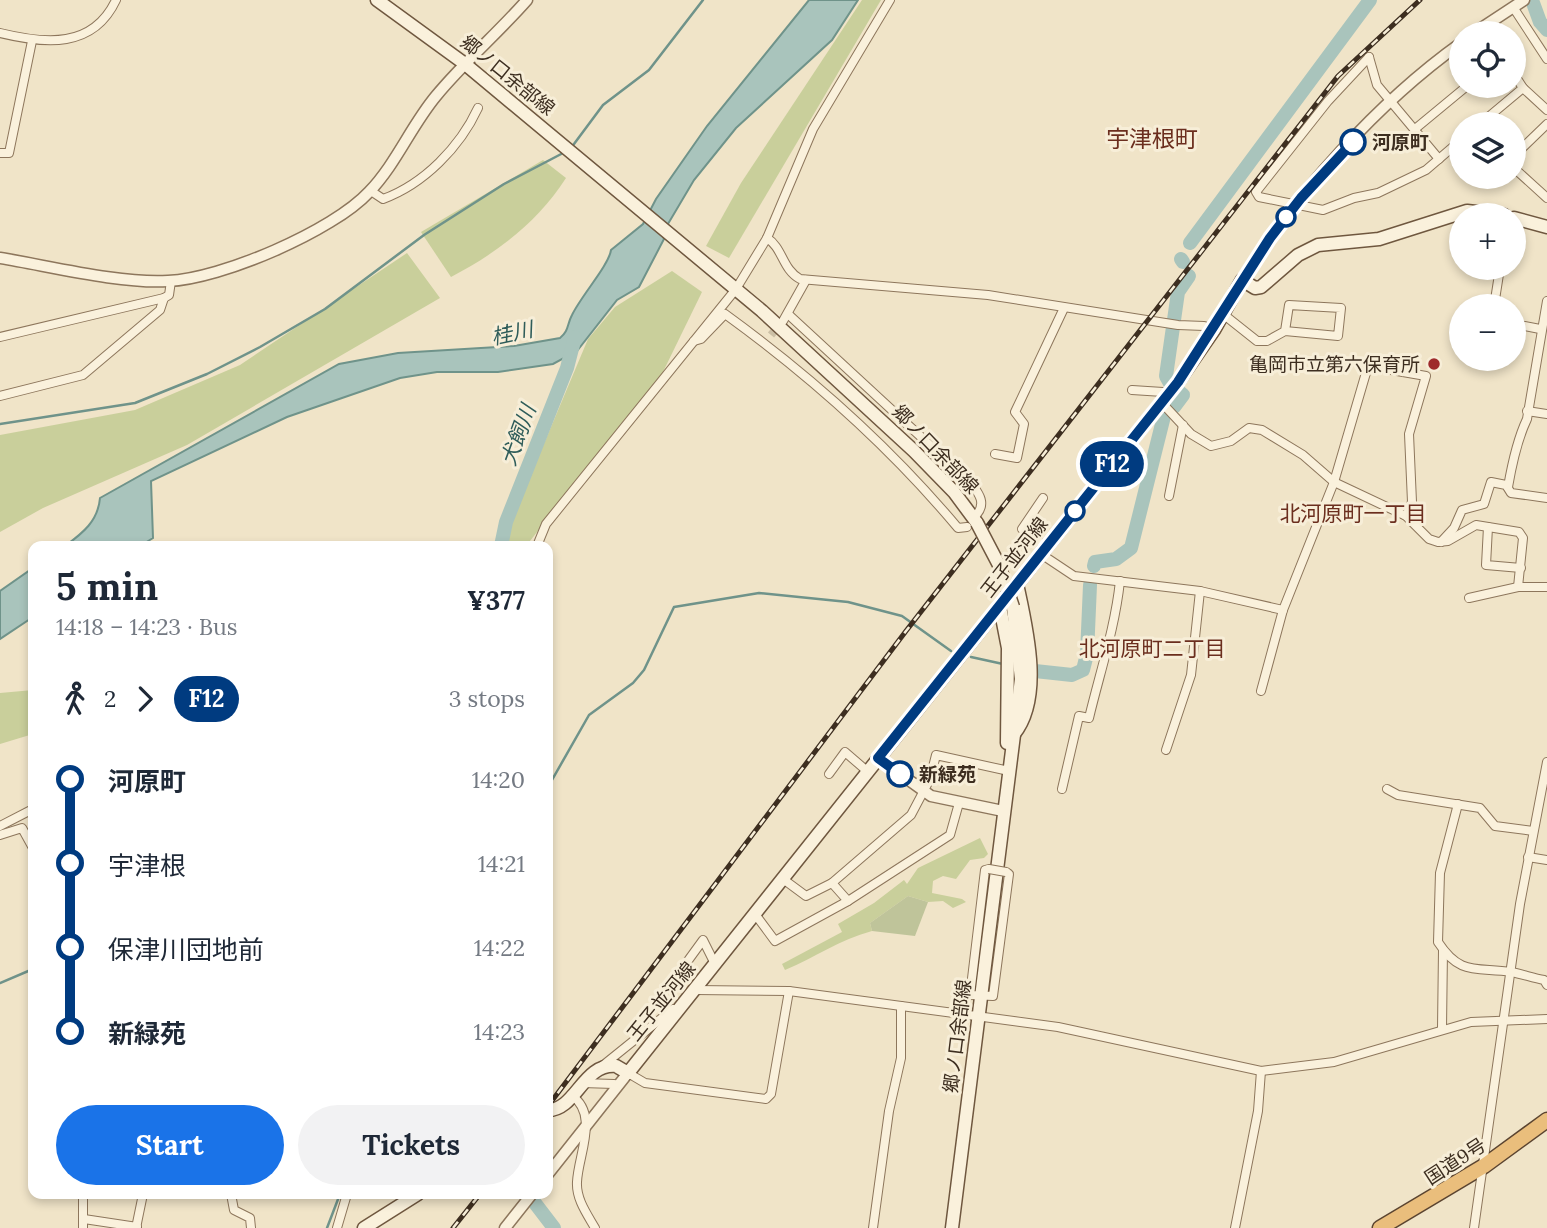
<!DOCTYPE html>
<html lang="en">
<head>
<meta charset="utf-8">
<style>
	:root { --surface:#fff; --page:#f2f2f3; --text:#1f2937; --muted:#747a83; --accent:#1a73e8 }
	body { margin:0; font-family:Lora,"Noto Sans JP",serif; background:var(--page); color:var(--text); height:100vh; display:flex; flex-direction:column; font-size:26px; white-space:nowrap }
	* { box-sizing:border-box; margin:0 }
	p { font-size:23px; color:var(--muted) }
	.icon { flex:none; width:38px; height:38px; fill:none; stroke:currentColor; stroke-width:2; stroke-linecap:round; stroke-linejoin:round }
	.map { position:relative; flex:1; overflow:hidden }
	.details { position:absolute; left:28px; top:541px; width:525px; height:658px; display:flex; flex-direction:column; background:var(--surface); border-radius:14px; box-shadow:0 4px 10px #0003 }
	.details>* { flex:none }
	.badge { padding:0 14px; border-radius:23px; font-size:24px; line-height:46px }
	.fabs { position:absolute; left:1449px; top:21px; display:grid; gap:14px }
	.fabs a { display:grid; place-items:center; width:77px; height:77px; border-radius:50%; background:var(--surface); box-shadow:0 4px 10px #0003; font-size:35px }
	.map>.badge { position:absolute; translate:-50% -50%; box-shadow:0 0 0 4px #fff }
	.legs { display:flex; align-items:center; gap:10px; height:77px; padding:0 28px; font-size:23px }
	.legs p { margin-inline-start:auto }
	.overview { display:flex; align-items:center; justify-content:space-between; height:119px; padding:0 28px }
	h1 { font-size:38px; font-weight:700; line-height:52px }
	.cta { display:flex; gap:14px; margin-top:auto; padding:14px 28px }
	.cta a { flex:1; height:80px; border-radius:42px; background:var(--accent); color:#fff; font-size:28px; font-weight:700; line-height:80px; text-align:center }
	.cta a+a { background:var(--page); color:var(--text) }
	ul { padding:0 28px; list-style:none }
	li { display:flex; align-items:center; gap:24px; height:84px; font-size:26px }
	li i { display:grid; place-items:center; width:10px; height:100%; margin:0 9px; background:currentColor }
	li i::after { content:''; width:18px; height:18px; margin:-9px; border:5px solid; border-radius:50%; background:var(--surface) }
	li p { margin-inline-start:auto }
	li:first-child i { background:linear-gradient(#0000 50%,currentColor 0) }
	li:last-child i { background:linear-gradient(currentColor 50%,#0000 0) }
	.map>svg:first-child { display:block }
	.green { fill:#c9cf9b }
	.cemetery { fill:#bfc49a }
	.water { fill:#a9c4bc; stroke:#6f938a; stroke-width:2 }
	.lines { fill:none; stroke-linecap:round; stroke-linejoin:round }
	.stream { stroke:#6f938a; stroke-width:2.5 }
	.river { stroke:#a9c4bc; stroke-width:14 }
	.minor-tunnel { stroke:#ccc0a6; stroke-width:8; stroke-dasharray:8 4; stroke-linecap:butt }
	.minor-casing { stroke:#8d765c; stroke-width:10 }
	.tertiary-casing { stroke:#8d765c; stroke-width:13 }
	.secondary-casing { stroke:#6f573f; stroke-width:15 }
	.trunk-casing { stroke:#5b4430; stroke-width:17 }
	.minor { stroke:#faf1dc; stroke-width:8 }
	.tertiary { stroke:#faf1dc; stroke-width:10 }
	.secondary { stroke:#faf1dc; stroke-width:12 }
	.trunk { stroke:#eabe7c; stroke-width:14 }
	.rail-casing { stroke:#3d2e20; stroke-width:5 }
	.rail { stroke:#f7eed8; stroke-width:2.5; stroke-dasharray:8; stroke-linecap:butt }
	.minor-bridge-casing { stroke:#8d765c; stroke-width:10; stroke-linecap:butt }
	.secondary-bridge-casing { stroke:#6f573f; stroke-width:15; stroke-linecap:butt }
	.minor-bridge { stroke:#faf1dc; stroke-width:8 }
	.secondary-bridge { stroke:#faf1dc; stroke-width:12 }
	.line-1-casing { stroke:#fff; stroke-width:16 }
	.line-1 { stroke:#003b80; stroke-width:10 }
	.stop-1-dot { fill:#fff; stroke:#003b80; stroke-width:3.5 }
	.poi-dot { fill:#9e2a2b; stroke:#f7eed8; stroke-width:2.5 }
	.labels { text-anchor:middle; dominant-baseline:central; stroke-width:6; stroke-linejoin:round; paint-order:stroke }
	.street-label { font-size:19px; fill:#3d2e20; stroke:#f7eed8 }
	.stop-label { font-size:19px; font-weight:bold; fill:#3d2e20; stroke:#f7eed8; text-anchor:start }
	.poi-label { font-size:19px; fill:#3d2e20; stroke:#f7eed8; text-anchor:end }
	.water-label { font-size:21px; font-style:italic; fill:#2f5d5a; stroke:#f7eed8 }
	.neighbourhood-label { font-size:21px; fill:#6b2e1e; stroke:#f7eed8 }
	.quarter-label { font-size:23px; fill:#6b2e1e; stroke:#f7eed8 }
</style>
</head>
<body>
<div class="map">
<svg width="1547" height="1228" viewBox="0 0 1547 1228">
	<rect width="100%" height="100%" fill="#f0e4c8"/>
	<g class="green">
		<path d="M 862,0 L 881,0 L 729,258 L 706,246 L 741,183 Z"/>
		<path d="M 543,160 L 566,178 C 538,222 497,253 451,277 L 421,232 Z"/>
		<path d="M 407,253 L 440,298 L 187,445 L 43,508 L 0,532 L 0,435 L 135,410 L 240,365 Z"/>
		<path d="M 672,271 L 702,292 L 661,376 L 526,546 L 505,546 L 506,534 L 588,339 L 615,307 Z"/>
		<path d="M 33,690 L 33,734 L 0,744 L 0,693 Z"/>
		<path d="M 980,838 L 988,854 L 984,858 L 970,860 L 956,879 L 943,876 L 933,881 L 932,893 L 962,899 L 966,902 L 953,908 L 943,901 L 928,902 L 908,896 L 870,923 L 872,931 C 839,940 816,957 785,970 L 782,964 L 842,932 L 838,924 L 874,903 L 904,880 L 907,884 L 918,868 Z"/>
	</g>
	<path class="cemetery" d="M 908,896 L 928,902 L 915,936 L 872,931 L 870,923 Z"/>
	<g class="water">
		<path d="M 809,0 L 858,0 L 832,40 L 736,128 L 694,180 L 662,234 L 664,239 L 639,287 L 617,300 L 577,351 L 553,364 L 498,372 L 437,372 L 400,378 L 287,417 L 151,481 L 153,538 L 140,546 L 65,546 C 83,533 98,521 100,498 L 339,364 L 398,353 L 514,346 L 560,338 C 569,331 567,324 572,315 C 581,296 609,265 611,250 L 643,224 L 656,199 L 707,126 Z"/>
		<path d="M 33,568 L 33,617 L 0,639 L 0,591 Z"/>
	</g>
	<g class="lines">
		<g class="stream">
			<path d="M 571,148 L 603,105 L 649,70 L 703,0"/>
			<path d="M 0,424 L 135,403 L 207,374 L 260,347 L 325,309 L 424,235 L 504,184 L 565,152"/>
			<path d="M 971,657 L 1003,664"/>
			<path d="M 548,787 L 589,715 L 633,683 L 644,670 L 674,607 L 759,593 L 848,602 L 902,616 L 951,651"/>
			<path d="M 0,983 L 33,969"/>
			<path d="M 327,1228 L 340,1194"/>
		</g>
		<g class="river">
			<path d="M 1532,0 L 1540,22 L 1547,30"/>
			<path d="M 1190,243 L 1370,0"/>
			<path d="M 1181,259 L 1183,262"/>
			<path d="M 1174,407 L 1183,395 L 1171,385 L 1166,376 L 1178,292 L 1189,276"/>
			<path d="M 501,546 L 506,522 L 567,368 L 575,337"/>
			<path d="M 1094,566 L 1095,562 L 1116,559 L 1131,548 L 1164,416"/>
			<path d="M 1035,671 L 1072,675 L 1083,670 L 1087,654 L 1090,585"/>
			<path d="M 528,1194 L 554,1228"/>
		</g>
		<path class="minor-tunnel" d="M 771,335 L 781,323"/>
		<defs>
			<g id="minor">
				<path d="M 1513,7 L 1547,59"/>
				<path d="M 0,33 C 45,44 93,49 116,0"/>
				<path d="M 1369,57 L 1328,101 L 1256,192 L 1259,197 L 1323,210 L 1354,198 L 1378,193 L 1426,170 L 1461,140"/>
				<path d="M 1369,57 L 1377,85 L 1439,159"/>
				<path d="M 1523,88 L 1547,110"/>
				<path d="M 1480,124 L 1523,88 L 1514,74"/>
				<path d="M 1415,129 L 1467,86"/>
				<path d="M 0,153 L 9,153 L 32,41"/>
				<path d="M 1514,156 L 1547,124"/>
				<path d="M 1514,168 L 1547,198"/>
				<path d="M 371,191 L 383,199 C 424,184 460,147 478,108"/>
				<path d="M 767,238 C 783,248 782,269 800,279 L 988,295 L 1178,325 L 1204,326 L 1214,330"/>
				<path d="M 1494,306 L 1500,268"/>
				<path d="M 1223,314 L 1257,341 L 1267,341 L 1285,331 L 1289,305 L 1341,308 L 1338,336 L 1285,331"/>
				<path d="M 789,315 L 972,484 C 979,494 986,503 977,514"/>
				<path d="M 783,321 L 806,280"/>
				<path d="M 1514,324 L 1540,329"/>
				<path d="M 0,337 L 164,298"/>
				<path d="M 694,341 L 701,339 L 725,314 C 809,375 891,448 958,528 L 967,527"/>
				<path d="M 1132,390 L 1163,392 L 1167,397"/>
				<path d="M 0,396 L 83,375 L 160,310 L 164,298 L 169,295 L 171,281"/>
				<path d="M 1162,403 L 1191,434 L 1211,446 L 1231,441 L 1249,428 L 1262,430 L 1303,455 L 1334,482 L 1406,516 L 1429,539 L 1438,542 L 1448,541 L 1476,525 L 1519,532 L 1523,538 L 1518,587 L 1547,587"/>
				<path d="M 1527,411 L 1547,414"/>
				<path d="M 995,454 L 1017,458 L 1024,424 L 1015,412 L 1064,308"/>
				<path d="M 1508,487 C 1512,464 1517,440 1527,419 L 1547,301"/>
				<path d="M 1169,496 L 1183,425"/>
				<path d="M 1043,498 L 1022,529 L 1046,547"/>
				<path d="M 1488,527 L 1486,565 L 1521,568"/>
				<path d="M 1441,542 L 1454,528 L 1462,510 L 1484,504 L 1491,482 L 1506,485 L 1511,493 L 1547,498"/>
				<path d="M 537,546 L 546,524 L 736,289 L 767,238 L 813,129 L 890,0"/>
				<path d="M 1041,554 L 1074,576 L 1200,591 L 1283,610"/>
				<path d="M 1469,598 L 1518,587"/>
				<path d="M 1261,691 L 1283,610 L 1334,482 L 1368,366 L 1426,376 L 1409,434 L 1412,502 L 1406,516"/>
				<path d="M 1166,750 L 1191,675 L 1200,591"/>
				<path d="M 829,774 L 845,752 L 867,771"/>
				<path d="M 1062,789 L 1079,716 L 1089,718 C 1100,672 1115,628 1120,581"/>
				<path d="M 1387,789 L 1398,795 L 1480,808 L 1495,826 L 1533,831"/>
				<path d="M 1458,804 L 1440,873 L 1438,942 C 1460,976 1476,967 1511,972 C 1522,974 1533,978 1544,980 L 1547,985"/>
				<path d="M 0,826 L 33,809"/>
				<path d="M 0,835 L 22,828 L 33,848"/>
				<path d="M 1528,857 L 1547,860"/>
				<path d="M 989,869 L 985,870 L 970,995 L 993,996 L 1009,874 L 1006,872"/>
				<path d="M 783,879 L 806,896 L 832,883 L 848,901 L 950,835 L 959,803"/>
				<path d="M 832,883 L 911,815 L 930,779 L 936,755 L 1009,771"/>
				<path d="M 755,914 L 775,941 L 848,901"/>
				<path d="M 687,962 L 703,940 L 715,964"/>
				<path d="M 695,990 L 789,991 L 1058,1027 L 1261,1071 L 1334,1062 L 1471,1022 L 1547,1019"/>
				<path d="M 1442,1028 L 1443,950"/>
				<path d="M 601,1067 L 673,1009"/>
				<path d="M 628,1073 L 645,1083 L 766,1099 L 771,1094 L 789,991"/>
				<path d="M 582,1083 L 614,1084"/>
				<path d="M 571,1095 C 600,1114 578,1155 577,1182 C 576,1199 587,1214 595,1228"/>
				<path d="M 231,1194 L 234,1210 L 250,1218 L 251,1228"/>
				<path d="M 84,1219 L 137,1227"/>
				<path d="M 83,1228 L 83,1194"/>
				<path d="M 136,1228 L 143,1194"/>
				<path d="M 337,1228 L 347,1194"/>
				<path d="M 873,1228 L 889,1111 L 901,1058 L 901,1006"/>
				<path d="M 1235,1228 L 1258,1111 L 1261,1071"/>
				<path d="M 1474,1228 L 1520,904 L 1547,762"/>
			</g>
			<g id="tertiary">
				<path d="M 1474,33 L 1524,0"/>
				<path d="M 0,258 C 49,266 121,284 168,281 C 221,279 333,231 369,192 C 396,164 411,126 436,96 C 464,62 498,33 527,0"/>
				<path d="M 1242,280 C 1297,193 1377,103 1461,43"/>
				<path d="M 878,758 L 931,796 L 1003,811"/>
				<path d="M 548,1174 L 628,1073"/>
				<path d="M 505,1228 L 532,1194"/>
			</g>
			<g id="secondary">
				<path d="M 377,0 L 465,64 L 762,311 L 914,451 L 954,492 L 977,523"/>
				<path d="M 1514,218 L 1547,227"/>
				<path d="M 1000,607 L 1008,648 L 1007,743"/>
				<path d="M 1014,734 C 1044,697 1026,626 1017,584"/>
				<path d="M 548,1110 C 576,1110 583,1063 616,1066 L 628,1073 L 1178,382 L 1214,330 L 1242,280 L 1255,288 L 1261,287 L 1298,255 L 1318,245 L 1379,239 L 1467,211 L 1504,215"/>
				<path d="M 364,1228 L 418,1194"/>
				<path d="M 952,1228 L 1021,679 L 1013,607"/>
			</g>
			<path id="trunk" d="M 1380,1228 L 1484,1166 L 1547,1120"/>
		</defs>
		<use href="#minor" class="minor-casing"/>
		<use href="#tertiary" class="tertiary-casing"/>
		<use href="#secondary" class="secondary-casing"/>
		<use href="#trunk" class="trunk-casing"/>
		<use href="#minor" class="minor"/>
		<use href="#tertiary" class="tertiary"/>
		<use href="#secondary" class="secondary"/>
		<use href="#trunk" class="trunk"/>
		<defs>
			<g id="rail">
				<path d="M 548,1106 L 906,631 L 1338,76 L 1420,0"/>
				<path d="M 453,1228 L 480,1194"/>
			</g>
		</defs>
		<use href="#rail" class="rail-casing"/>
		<use href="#rail" class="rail"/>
		<defs>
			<path id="minor-bridge" d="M 989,869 L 1006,872"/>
			<path id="secondary-bridge" d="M 977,523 L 999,565 L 1013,607"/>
		</defs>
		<use href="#minor-bridge" class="minor-bridge-casing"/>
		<use href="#secondary-bridge" class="secondary-bridge-casing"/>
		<use href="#minor-bridge" class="minor-bridge"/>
		<use href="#secondary-bridge" class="secondary-bridge"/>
	</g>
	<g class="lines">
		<defs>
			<path id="line-1" d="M 900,774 L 878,758 L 1178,382 L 1270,238 L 1301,198 L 1353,142"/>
		</defs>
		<use href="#line-1" class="line-1-casing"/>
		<use href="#line-1" class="line-1"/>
	</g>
	<g class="stop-1-dot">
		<circle cx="1353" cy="142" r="12"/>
		<circle cx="1286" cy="217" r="9"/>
		<circle cx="1075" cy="511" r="9"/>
		<circle cx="900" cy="774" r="12"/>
	</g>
	<circle class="poi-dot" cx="1434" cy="364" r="7"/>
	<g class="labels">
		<g class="street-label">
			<text transform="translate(508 75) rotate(39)">郷ノ口余部線</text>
			<text transform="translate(936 449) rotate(46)">郷ノ口余部線</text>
			<text transform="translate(1014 557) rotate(-52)">王子並河線</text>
			<text transform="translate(661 1001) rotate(-51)">王子並河線</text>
			<text transform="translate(957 1036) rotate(-83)">郷ノ口余部線</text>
			<text transform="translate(1455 1161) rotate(-33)">国道9号</text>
		</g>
		<g class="stop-label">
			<text x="1372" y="142">河原町</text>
			<text x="919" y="774">新緑苑</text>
		</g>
		<g class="poi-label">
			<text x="1420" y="364">亀岡市立第六保育所</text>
		</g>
		<g class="water-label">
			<text transform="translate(512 333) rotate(-12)">桂川</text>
			<text transform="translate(518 435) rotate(-70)">犬飼川</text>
		</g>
		<g class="neighbourhood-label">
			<text x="1353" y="513">北河原町一丁目</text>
			<text x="1152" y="648">北河原町二丁目</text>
		</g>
		<g class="quarter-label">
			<text x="1152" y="138">宇津根町</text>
		</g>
	</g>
</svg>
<div class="fabs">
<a><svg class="icon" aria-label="locate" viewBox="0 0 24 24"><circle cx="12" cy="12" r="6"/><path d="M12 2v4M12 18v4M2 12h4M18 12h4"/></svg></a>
<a><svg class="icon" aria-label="layers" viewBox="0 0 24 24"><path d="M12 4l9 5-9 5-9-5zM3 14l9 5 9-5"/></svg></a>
<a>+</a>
<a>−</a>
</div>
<b class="badge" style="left:1112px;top:464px;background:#003b80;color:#fff">F12</b>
<section class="details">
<div class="overview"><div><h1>5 min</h1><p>14:18 – 14:23 · Bus</p></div><b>¥377</b></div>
<div class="legs"><svg class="icon" aria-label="walk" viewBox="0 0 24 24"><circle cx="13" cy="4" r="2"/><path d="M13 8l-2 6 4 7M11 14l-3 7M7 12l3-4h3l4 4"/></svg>2<svg class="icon" aria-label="forward" viewBox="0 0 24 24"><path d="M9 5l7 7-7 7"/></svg><b class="badge" style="background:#003b80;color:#fff">F12</b><p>3 stops</p></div>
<ul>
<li><i style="color:#003b80"></i><b>河原町</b><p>14:20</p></li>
<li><i style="color:#003b80"></i><span>宇津根</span><p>14:21</p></li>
<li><i style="color:#003b80"></i><span>保津川団地前</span><p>14:22</p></li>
<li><i style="color:#003b80"></i><b>新緑苑</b><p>14:23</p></li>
</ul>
<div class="cta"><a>Start</a><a>Tickets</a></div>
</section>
</div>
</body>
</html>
